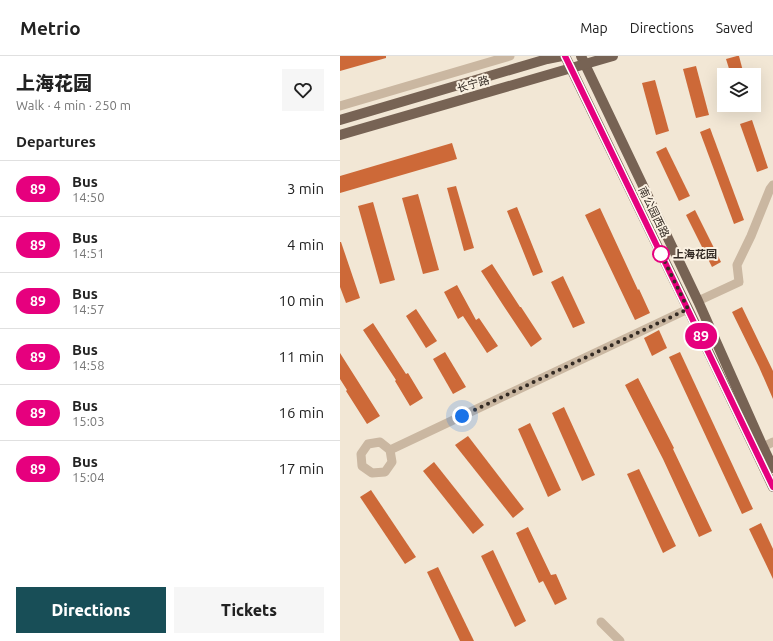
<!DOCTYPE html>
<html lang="en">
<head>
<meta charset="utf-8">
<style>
	:root { --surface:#fff; --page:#f6f6f6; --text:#222; --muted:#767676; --line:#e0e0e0; --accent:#184e57 }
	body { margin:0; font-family:Ubuntu,"Noto Sans SC",sans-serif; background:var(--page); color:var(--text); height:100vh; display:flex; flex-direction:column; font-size:15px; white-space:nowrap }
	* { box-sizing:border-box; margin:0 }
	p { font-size:13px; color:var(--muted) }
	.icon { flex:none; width:22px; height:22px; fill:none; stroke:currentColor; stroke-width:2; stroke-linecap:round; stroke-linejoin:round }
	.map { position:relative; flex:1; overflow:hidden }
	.sheet { display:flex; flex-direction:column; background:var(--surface); width:340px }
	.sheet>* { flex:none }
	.badge { padding:0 8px; border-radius:13px; font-size:14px; line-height:26px }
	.fabs { position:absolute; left:377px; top:12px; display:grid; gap:8px }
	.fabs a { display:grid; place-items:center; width:44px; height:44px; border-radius:0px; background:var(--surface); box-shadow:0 4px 16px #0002; font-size:20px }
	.you { position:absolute; width:20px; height:20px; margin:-10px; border:3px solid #fff; border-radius:50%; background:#1a73e8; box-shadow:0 0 0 6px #1a73e833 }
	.map>.badge { position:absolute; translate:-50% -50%; box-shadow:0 0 0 2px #fff }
	h2 { padding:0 16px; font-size:15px; line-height:36px }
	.round { display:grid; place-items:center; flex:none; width:42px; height:42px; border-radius:0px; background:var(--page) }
	.overview { display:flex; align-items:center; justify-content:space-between; height:68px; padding:0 16px }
	h1 { font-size:19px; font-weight:800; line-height:30px }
	.action { display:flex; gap:8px; margin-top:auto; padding:8px 16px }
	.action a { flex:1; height:46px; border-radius:0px; background:var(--accent); color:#fff; font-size:16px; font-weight:800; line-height:46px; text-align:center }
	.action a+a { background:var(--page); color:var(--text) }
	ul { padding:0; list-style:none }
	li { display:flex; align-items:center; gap:12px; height:56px; padding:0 16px; border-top:1px solid var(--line) }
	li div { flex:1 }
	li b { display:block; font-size:15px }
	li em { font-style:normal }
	li .badge { min-width:44px; font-weight:700; text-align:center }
	header { display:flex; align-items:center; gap:24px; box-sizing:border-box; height:56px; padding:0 20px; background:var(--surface); border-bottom:1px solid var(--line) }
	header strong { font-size:19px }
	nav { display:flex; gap:22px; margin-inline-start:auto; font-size:14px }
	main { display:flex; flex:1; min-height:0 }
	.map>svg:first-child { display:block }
	.building { fill:#cd6938 }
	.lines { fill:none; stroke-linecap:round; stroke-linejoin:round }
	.minor { stroke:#cab7a1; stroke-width:9 }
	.major { stroke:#776354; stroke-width:10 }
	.line-casing { stroke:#fff; stroke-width:9 }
	.line { stroke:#e6007e; stroke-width:6 }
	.walk { stroke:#342b24; stroke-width:4; stroke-dasharray:0 7.2 }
	.stop-dot { fill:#fff; stroke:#e6007e; stroke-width:2 }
	.labels { text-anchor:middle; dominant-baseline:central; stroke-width:4; stroke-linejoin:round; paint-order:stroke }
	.street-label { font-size:11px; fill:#342b24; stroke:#faf1e2 }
	.stop-label { font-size:11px; font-weight:bold; fill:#342b24; stroke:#faf1e2; text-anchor:start }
</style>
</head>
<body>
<header>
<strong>Metrio</strong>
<nav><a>Map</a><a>Directions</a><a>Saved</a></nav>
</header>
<main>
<section class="sheet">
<div class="overview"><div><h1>上海花园</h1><p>Walk · 4 min · 250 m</p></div><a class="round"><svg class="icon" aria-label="heart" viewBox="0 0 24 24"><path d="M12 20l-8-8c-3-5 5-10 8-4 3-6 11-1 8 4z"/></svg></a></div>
<h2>Departures</h2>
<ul>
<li><span class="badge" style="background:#e6007e;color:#fff">89</span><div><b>Bus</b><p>14:50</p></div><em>3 min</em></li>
<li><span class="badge" style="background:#e6007e;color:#fff">89</span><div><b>Bus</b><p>14:51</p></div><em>4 min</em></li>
<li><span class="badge" style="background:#e6007e;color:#fff">89</span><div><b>Bus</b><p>14:57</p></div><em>10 min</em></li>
<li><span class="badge" style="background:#e6007e;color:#fff">89</span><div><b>Bus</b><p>14:58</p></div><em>11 min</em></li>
<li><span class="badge" style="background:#e6007e;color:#fff">89</span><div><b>Bus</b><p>15:03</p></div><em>16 min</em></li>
<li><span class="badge" style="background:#e6007e;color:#fff">89</span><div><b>Bus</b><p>15:04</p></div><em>17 min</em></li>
</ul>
<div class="action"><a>Directions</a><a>Tickets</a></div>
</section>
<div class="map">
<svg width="433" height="585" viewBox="0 0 433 585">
	<rect width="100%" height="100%" fill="#f2e7d5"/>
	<g class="building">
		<path d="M 0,0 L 46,0 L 46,2 L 0,15 Z"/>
		<path d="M 397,0 L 399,0 L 404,19 L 391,19 L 386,3 Z"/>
		<path d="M 356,10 L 369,59 L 356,62 L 343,13 Z"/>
		<path d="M 315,24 L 329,75 L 316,79 L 302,27 Z"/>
		<path d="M 412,64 L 428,112 L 417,116 L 400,68 Z"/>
		<path d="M 370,72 L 404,164 L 394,168 L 360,76 Z"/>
		<path d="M 112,87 L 117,103 L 0,137 L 0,120 Z"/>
		<path d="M 326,91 L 350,140 L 339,145 L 316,96 Z"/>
		<path d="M 116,130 L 134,192 L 124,195 L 107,132 Z"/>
		<path d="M 78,138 L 99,214 L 83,218 L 62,142 Z"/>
		<path d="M 33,146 L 55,224 L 40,228 L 18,150 Z"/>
		<path d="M 177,151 L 203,216 L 193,220 L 167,155 Z"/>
		<path d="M 260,152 L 298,234 L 299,233 L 310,257 L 295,264 L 245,159 Z"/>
		<path d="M 355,154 L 381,206 L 372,211 L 346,159 Z"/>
		<path d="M 0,186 L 1,186 L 20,242 L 6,247 L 0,231 Z"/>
		<path d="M 152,208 L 180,251 L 181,251 L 202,283 L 191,291 L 163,249 L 141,215 Z"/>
		<path d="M 223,220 L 245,267 L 233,272 L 211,226 Z"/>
		<path d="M 117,229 L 136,264 L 139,262 L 158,290 L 147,297 L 123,260 L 118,263 L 104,236 Z"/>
		<path d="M 402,251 L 433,315 L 433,343 L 419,311 L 392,256 Z"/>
		<path d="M 76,253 L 97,285 L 86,292 L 66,260 Z"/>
		<path d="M 33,267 L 66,318 L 68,317 L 83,342 L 70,350 L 55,325 L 56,324 L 23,274 Z"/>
		<path d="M 319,274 L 327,292 L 312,300 L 304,282 Z"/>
		<path d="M 105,296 L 126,331 L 113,338 L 93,303 Z"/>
		<path d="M 340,296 L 413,453 L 402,458 L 329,301 Z"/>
		<path d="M 0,297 L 40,360 L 27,368 L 6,335 L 7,334 L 0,323 Z"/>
		<path d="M 298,322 L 334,392 L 333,393 L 372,475 L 359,481 L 323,403 L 285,329 Z"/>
		<path d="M 224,351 L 255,419 L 242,425 L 212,357 Z"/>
		<path d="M 190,367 L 221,434 L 208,441 L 178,373 Z"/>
		<path d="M 128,380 L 184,453 L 173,462 L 115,389 Z"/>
		<path d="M 94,406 L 144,469 L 133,478 L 83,415 Z"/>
		<path d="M 299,413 L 336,490 L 323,497 L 287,418 Z"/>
		<path d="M 31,434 L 76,501 L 65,508 L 20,441 Z"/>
		<path d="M 421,467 L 433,493 L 433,523 L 409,473 Z"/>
		<path d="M 188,471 L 211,519 L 216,518 L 227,543 L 215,549 L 203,525 L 199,527 L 176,477 Z"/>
		<path d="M 153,494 L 186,565 L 175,571 L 141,500 Z"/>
		<path d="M 98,511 L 134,585 L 120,585 L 87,516 Z"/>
	</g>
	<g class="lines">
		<g class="minor">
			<path d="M 0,50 L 170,0"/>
			<path d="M 358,245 L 399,226 L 397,209 L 411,180 L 430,133 L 433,129"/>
			<path d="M 40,386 L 50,394 L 52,406 L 45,416 L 32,417 L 22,410 L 21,398 L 28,388 Z"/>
			<path d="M 423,391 L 433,386"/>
			<path d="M 50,394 L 348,253"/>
			<path d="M 261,566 L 280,585"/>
		</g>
		<g class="major">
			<path d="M 225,0 L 348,253 L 433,431"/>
			<path d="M 241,0 L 358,245 L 423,391 L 433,412"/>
			<path d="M 0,64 L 207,3 L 222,0"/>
			<path d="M 0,79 L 273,0"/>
		</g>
	</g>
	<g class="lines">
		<defs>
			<path id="line" d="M 225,0 L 334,225 L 433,431"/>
		</defs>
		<use href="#line" class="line-casing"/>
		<use href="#line" class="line"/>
		<path class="walk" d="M 122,360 L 348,253 L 320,196 L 321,198"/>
	</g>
	<circle class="stop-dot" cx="321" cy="198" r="8"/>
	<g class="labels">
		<g class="street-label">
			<text transform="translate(133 28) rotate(-16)">长宁路</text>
			<text transform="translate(314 156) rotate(64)">南公园西路</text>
		</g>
		<g class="stop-label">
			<text x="333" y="198">上海花园</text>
		</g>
	</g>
</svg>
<div class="fabs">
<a><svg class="icon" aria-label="layers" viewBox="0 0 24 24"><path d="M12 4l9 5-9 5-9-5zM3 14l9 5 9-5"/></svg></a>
</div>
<div class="you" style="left:122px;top:360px"></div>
<b class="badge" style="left:361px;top:280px;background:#e6007e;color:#fff">89</b>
</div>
</main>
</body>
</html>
